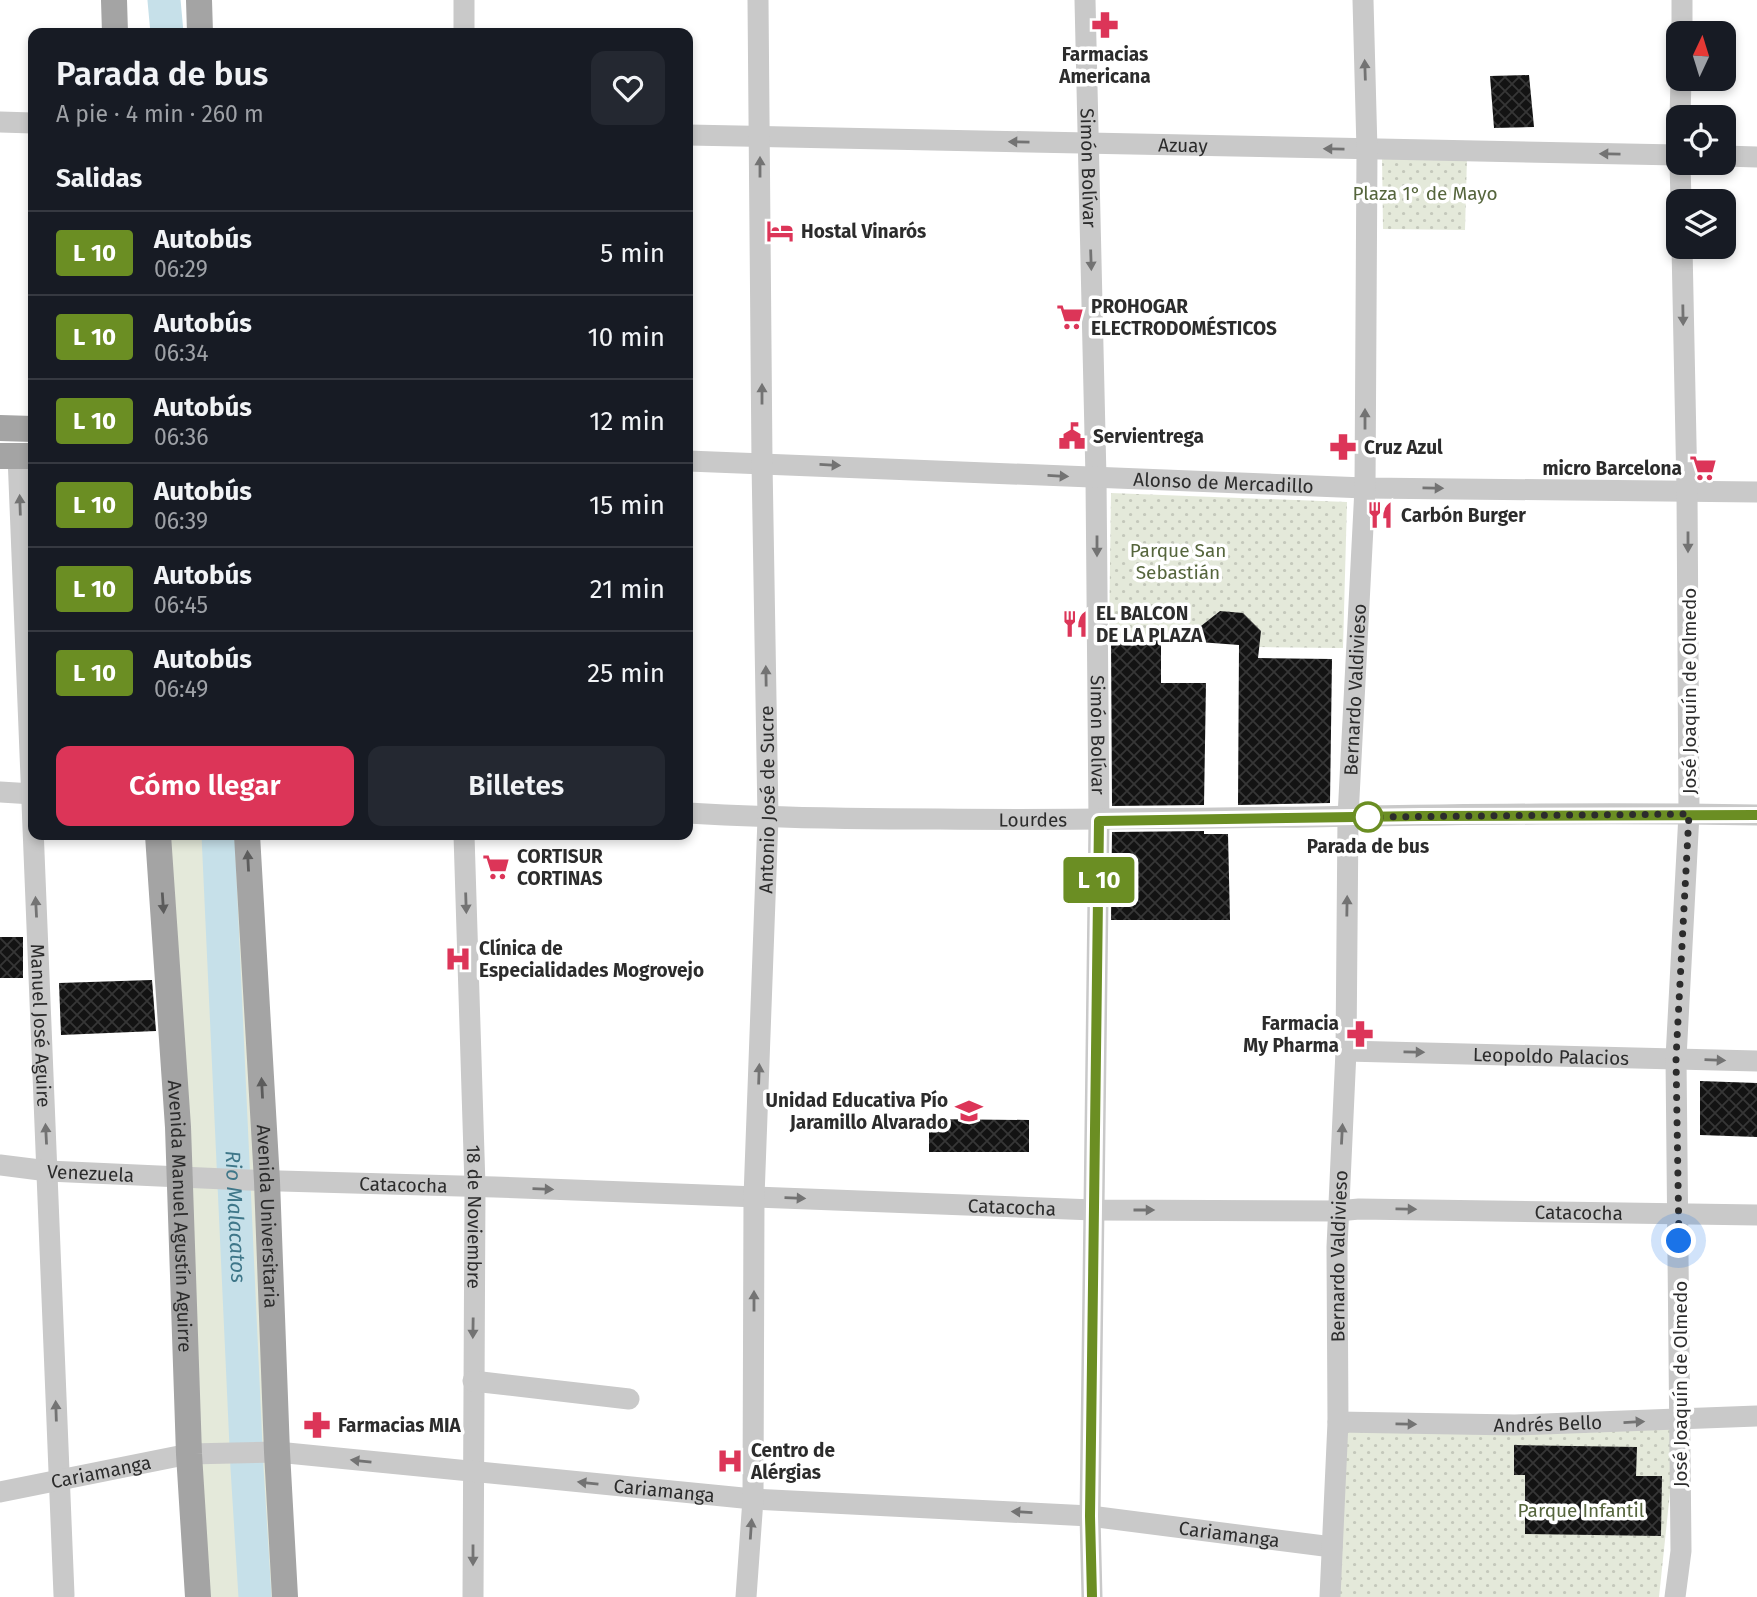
<!DOCTYPE html>
<html lang="es">
<head>
<meta charset="utf-8">
<style>
	:root { --surface:#171b24; --page:#242831; --text:#f1f3f6; --muted:#9ea1a6; --line:#363941; --accent:#dc3558 }
	body { margin:0; font-family:"Fira Sans",sans-serif; background:var(--page); color:var(--text); height:100vh; display:flex; flex-direction:column; font-size:26px; white-space:nowrap }
	* { box-sizing:border-box; margin:0 }
	p { font-size:23px; color:var(--muted) }
	.icon { flex:none; width:38px; height:38px; fill:none; stroke:currentColor; stroke-width:2; stroke-linecap:round; stroke-linejoin:round }
	.map { position:relative; flex:1; overflow:hidden }
	.panel { position:absolute; left:28px; top:28px; width:665px; height:812px; display:flex; flex-direction:column; background:var(--surface); border-radius:14px; box-shadow:0 4px 10px #0003 }
	.panel>* { flex:none }
	.badge { padding:0 14px; border-radius:5px; font-size:24px; line-height:46px }
	.needle { width:46px; rotate:4deg }
	.fabs { position:absolute; left:1666px; top:21px; display:grid; gap:14px }
	.fabs a { display:grid; place-items:center; width:70px; height:70px; border-radius:14px; background:var(--surface); box-shadow:0 4px 10px #0003; font-size:35px }
	.you { position:absolute; width:35px; height:35px; margin:-18px; border:5px solid #fff; border-radius:50%; background:#1a73e8; box-shadow:0 0 0 10px #1a73e833 }
	.map>.badge { position:absolute; translate:-50% -50%; box-shadow:0 0 0 4px #fff }
	h2 { padding:0 28px; font-size:26px; line-height:63px }
	.round { display:grid; place-items:center; flex:none; width:74px; height:74px; border-radius:14px; background:var(--page) }
	.headline { display:flex; align-items:center; justify-content:space-between; height:119px; padding:0 28px }
	h1 { font-size:33px; font-weight:600; line-height:52px }
	.button { display:flex; gap:14px; margin-top:auto; padding:14px 28px }
	.button a { flex:1; height:80px; border-radius:14px; background:var(--accent); color:#fff; font-size:28px; font-weight:600; line-height:80px; text-align:center }
	.button a+a { background:var(--page); color:var(--text) }
	ul { padding:0; list-style:none }
	li { display:flex; align-items:center; gap:21px; height:84px; padding:0 28px; border-top:2px solid var(--line) }
	li div { flex:1 }
	li b { display:block; font-size:26px }
	li em { font-style:normal }
	li .badge { min-width:77px; font-weight:700; text-align:center }
	.map>svg:first-child { display:block }
	.grass { fill:#e4e9da }
	.park { fill:url(#park-dots) }
	.lines { fill:none; stroke-linecap:round; stroke-linejoin:round }
	.river { stroke:#c6e0e9; stroke-width:33 }
	.building { fill:url(#building-cross-hatch) }
	.minor { stroke:#c9c9c9; stroke-width:21 }
	.major { stroke:#a4a4a4; stroke-width:26 }
	.oneway { fill:#737373 }
	.oneway2 { fill:#5c5c5c }
	.line-casing { stroke:#fff; stroke-width:16 }
	.line { stroke:#6b8e23; stroke-width:10 }
	.walk { stroke:#2c2c2c; stroke-width:7; stroke-dasharray:0 12.6 }
	.stop-dot { fill:#fff; stroke:#6b8e23; stroke-width:3.5 }
	.labels { text-anchor:middle; dominant-baseline:central; stroke-width:7; stroke-linejoin:round; paint-order:stroke }
	.poi-label { font-size:19px; font-weight:bold; fill:#2c2c2c; stroke:#fff; text-anchor:start }
	.street-label { font-size:19px; fill:#2c2c2c; stroke:#fff }
	.park-label { font-size:19px; fill:#55653c; stroke:#fff }
	.stop-label { font-size:19px; font-weight:bold; fill:#2c2c2c; stroke:#fff }
	.water-label { font-size:21px; font-style:italic; fill:#3f7789; stroke:#fff }
</style>
</head>
<body>
<div class="map">
<svg width="1757" height="1597" viewBox="0 0 1757 1597">
	<defs>
		<pattern id="park-dots" width="8" height="8" patternUnits="userSpaceOnUse" patternTransform="scale(1.75)"><rect width="8" height="8" fill="#e4e9da"/><path d="M2 2h.1M6 6h.1" fill="none" stroke="#c4c8bb" stroke-width="1.8" stroke-linecap="round"/></pattern>
		<pattern id="building-cross-hatch" width="8" height="8" patternUnits="userSpaceOnUse" patternTransform="scale(1.75)"><rect width="8" height="8" fill="#131313"/><path d="M0 0l8 8M0 8l8-8" fill="none" stroke="#363636"/></pattern>
	</defs>
	<rect width="100%" height="100%" fill="#fff"/>
	<path class="grass" d="M 158,835 L 247,835 L 285,1597 L 198,1597 Z"/>
	<g class="park">
		<path d="M 1382,154 L 1467,157 L 1465,230 L 1383,229 Z"/>
		<path d="M 1111,493 L 1347,502 L 1343,648 L 1259,647 L 1220,611 L 1201,626 L 1199,642 L 1109,639 Z"/>
		<path d="M 1672,1420 L 1675,1445 L 1659,1597 L 1326,1597 L 1338,1422 Z"/>
	</g>
	<g class="lines">
		<g class="river">
			<path d="M 164,0 L 167,33"/>
			<path id="s1" d="M 218,835 L 247,1468 L 255,1597"/>
		</g>
	</g>
	<g class="building">
		<path d="M 1529,75 L 1534,127 L 1494,128 L 1490,76 Z"/>
		<path d="M 1220,611 L 1243,613 L 1261,631 L 1258,658 L 1332,659 L 1330,803 L 1238,805 L 1239,645 L 1199,642 L 1201,626 Z"/>
		<path d="M 1111,639 L 1161,640 L 1161,683 L 1206,683 L 1204,805 L 1112,806 Z"/>
		<path d="M 1204,831 L 1204,834 L 1228,834 L 1230,920 L 1111,920 L 1112,832 Z"/>
		<rect x="0" y="937" width="23" height="41"/>
		<path d="M 152,980 L 156,1031 L 61,1035 L 59,983 Z"/>
		<path d="M 1700,1081 L 1757,1083 L 1757,1137 L 1700,1135 Z"/>
		<path d="M 929,1119 L 1029,1120 L 1029,1152 L 929,1152 Z"/>
		<path d="M 1514,1445 L 1637,1447 L 1636,1476 L 1662,1476 L 1661,1536 L 1525,1534 L 1525,1475 L 1514,1475 Z"/>
	</g>
	<g class="lines">
		<g class="minor">
			<path d="M 464,0 L 464,33"/>
			<path id="s2" d="M 1085,0 L 1096,478 L 1099,821 L 1090,1516 L 1092,1597"/>
			<path d="M 1682,33 L 1682,0"/>
			<path d="M 1680,117 L 1681,79"/>
			<path d="M 0,122 L 33,123"/>
			<path id="s3" d="M 688,135 L 1678,155"/>
			<path d="M 1724,156 L 1757,157"/>
			<path d="M 1680,163 L 1681,201"/>
			<path id="s4" d="M 18,456 L 64,1595"/>
			<path id="s5" d="M 688,461 L 1365,488 L 1757,492"/>
			<path d="M 0,792 L 33,794"/>
			<path id="s6" d="M 688,813 C 772,818 856,819 940,819 C 1212,822 1485,810 1757,815"/>
			<path id="s7" d="M 464,835 L 475,1186 L 473,1597"/>
			<path id="s8" d="M 1346,1051 L 1757,1061"/>
			<path id="s9" d="M 0,1165 L 48,1171 L 247,1180 L 495,1187 L 1094,1210 L 1338,1211 L 1359,1209 L 1757,1215"/>
			<path d="M 473,1381 L 629,1399"/>
			<path id="s10" d="M 1338,1422 L 1515,1425 L 1757,1416"/>
			<path id="s11" d="M 0,1492 L 189,1454 L 277,1452 L 753,1499 L 1090,1516 L 1332,1547"/>
			<path id="s12" d="M 746,1597 L 753,1499 L 754,1197 L 768,818 L 762,462 L 758,0"/>
			<path id="s13" d="M 1330,1597 L 1338,1422 L 1337,1247 L 1346,1051 L 1348,817 L 1365,488 L 1367,150 L 1363,0"/>
			<path d="M 1675,1597 L 1681,1551 L 1676,1058 L 1689,814 L 1687,491 L 1682,247"/>
		</g>
		<g class="major">
			<path d="M 114,0 L 115,33"/>
			<path d="M 199,0 L 200,33"/>
			<path d="M 0,428 L 33,429"/>
			<path d="M 0,456 L 33,456"/>
			<path id="s14" d="M 158,835 L 178,1127 L 189,1454 L 198,1597"/>
			<path id="s15" d="M 247,835 L 267,1181 L 277,1452 L 285,1597"/>
		</g>
	</g>
	<defs><path id="oneway-solid" d="M-6-.8H1V-3.2L6.5 0L1 3.2V.8H-6Z" transform="scale(1.75)"/></defs>
	<g class="oneway">
		<use href="#oneway-solid" transform="translate(1365 70) rotate(-92)"/>
		<use href="#oneway-solid" transform="translate(1019 142) rotate(-179)"/>
		<use href="#oneway-solid" transform="translate(1334 149) rotate(-179)"/>
		<use href="#oneway-solid" transform="translate(1610 154) rotate(-179)"/>
		<use href="#oneway-solid" transform="translate(760 167) rotate(-90)"/>
		<use href="#oneway-solid" transform="translate(1091 260) rotate(88)"/>
		<use href="#oneway-solid" transform="translate(1683 315) rotate(89)"/>
		<use href="#oneway-solid" transform="translate(762 394) rotate(-90)"/>
		<use href="#oneway-solid" transform="translate(1365 419) rotate(-90)"/>
		<use href="#oneway-solid" transform="translate(830 465) rotate(3)"/>
		<use href="#oneway-solid" transform="translate(1058 476) rotate(3)"/>
		<use href="#oneway-solid" transform="translate(1433 488) rotate(1)"/>
		<use href="#oneway-solid" transform="translate(20 505) rotate(-92)"/>
		<use href="#oneway-solid" transform="translate(1688 542) rotate(90)"/>
		<use href="#oneway-solid" transform="translate(1097 546) rotate(90)"/>
		<use href="#oneway-solid" transform="translate(766 676) rotate(-91)"/>
		<use href="#oneway-solid" transform="translate(466 903) rotate(88)"/>
		<use href="#oneway-solid" transform="translate(1347 906) rotate(-89)"/>
		<use href="#oneway-solid" transform="translate(36 907) rotate(-93)"/>
		<use href="#oneway-solid" transform="translate(1414 1052) rotate(1)"/>
		<use href="#oneway-solid" transform="translate(1715 1060) rotate(2)"/>
		<use href="#oneway-solid" transform="translate(759 1074) rotate(-88)"/>
		<use href="#oneway-solid" transform="translate(46 1134) rotate(-93)"/>
		<use href="#oneway-solid" transform="translate(1342 1134) rotate(-87)"/>
		<use href="#oneway-solid" transform="translate(543 1189) rotate(2)"/>
		<use href="#oneway-solid" transform="translate(795 1198) rotate(2)"/>
		<use href="#oneway-solid" transform="translate(1406 1209) rotate(1)"/>
		<use href="#oneway-solid" transform="translate(1144 1210)"/>
		<use href="#oneway-solid" transform="translate(754 1301) rotate(-90)"/>
		<use href="#oneway-solid" transform="translate(473 1328) rotate(91)"/>
		<use href="#oneway-solid" transform="translate(56 1411) rotate(-92)"/>
		<use href="#oneway-solid" transform="translate(1634 1422) rotate(-3)"/>
		<use href="#oneway-solid" transform="translate(1406 1424) rotate(1)"/>
		<use href="#oneway-solid" transform="translate(361 1461) rotate(-174)"/>
		<use href="#oneway-solid" transform="translate(588 1483) rotate(-174)"/>
		<use href="#oneway-solid" transform="translate(1022 1512) rotate(-177)"/>
		<use href="#oneway-solid" transform="translate(751 1529) rotate(-86)"/>
		<use href="#oneway-solid" transform="translate(473 1555) rotate(90)"/>
	</g>
	<g class="oneway2">
		<use href="#oneway-solid" transform="translate(248 861) rotate(-93)"/>
		<use href="#oneway-solid" transform="translate(163 903) rotate(86)"/>
		<use href="#oneway-solid" transform="translate(262 1088) rotate(-93)"/>
	</g>
	<g class="lines">
		<defs>
			<path id="line" d="M 1092,1597 L 1090,1516 L 1099,821 L 1422,816 L 1757,815"/>
		</defs>
		<use href="#line" class="line-casing"/>
		<use href="#line" class="line"/>
		<path class="walk" d="M 1368,817 L 1689,814 L 1676,1058 L 1679,1241"/>
	</g>
	<defs>
		<symbol id="pharmacy-bare" viewBox="-9 -9 18 18"><path d="M-2-6h4v4h4v4h-4v4h-4v-4h-4v-4h4Z" fill="#dc3558" stroke="#fff" stroke-width="2.5" paint-order="stroke"/></symbol>
		<symbol id="hotel-bare" viewBox="-9 -9 18 18"><path d="M-6-4.5h1.5V1H6V5H4.5V3h-9V5H-6ZM-4 0a1.8 1.8 0 1 1 3.6 0ZM.5 0V-2.5h3Q6-2.5 6 0Z" fill="#dc3558" stroke="#fff" stroke-width="2.5" paint-order="stroke"/></symbol>
		<symbol id="supermarket-bare" viewBox="-9 -9 18 18"><path d="M-6-5.5h2.5l.6 2H6L4.5 2H-2.5L-4.4-4H-6ZM-1.5 3.2a1.3 1.3 0 1 0 .1 0ZM3 3.2a1.3 1.3 0 1 0 .1 0Z" fill="#dc3558" stroke="#fff" stroke-width="2.5" paint-order="stroke"/></symbol>
		<symbol id="civic-bare" viewBox="-9 -9 18 18"><path d="M-.6-6.5H3V-4.5H.6V-3L4-1V1h2V6H-6V1h2V-1L-.6-3ZM-1.2 2.5V6h2.4V2.5Z" fill="#dc3558" stroke="#fff" stroke-width="2.5" paint-order="stroke"/></symbol>
		<symbol id="restaurant-bare" viewBox="-9 -9 18 18"><path d="M-5-6h1v4h1v-4h1v4h1v-4h1v5L-1.5 .5V6h-2V.5L-5-1ZM5-6V6H3V1.5H1.5Q1.5-4 5-6Z" fill="#dc3558" stroke="#fff" stroke-width="2.5" paint-order="stroke"/></symbol>
		<symbol id="hospital-bare" viewBox="-9 -9 18 18"><path d="M-5-5h3v3.5h4V-5h3V5h-3V1.5h-4V5h-3Z" fill="#dc3558" stroke="#fff" stroke-width="2.5" paint-order="stroke"/></symbol>
		<symbol id="school-bare" viewBox="-9 -9 18 18"><path d="M0-5L7-2L0 1L-7-2ZM-4 1L0 2.5L4 1V4Q0 6-4 4Z" fill="#dc3558" stroke="#fff" stroke-width="2.5" paint-order="stroke"/></symbol>
	</defs>
	<g fill-rule="evenodd">
		<use href="#pharmacy-bare" x="1086" y="6" width="38" height="38"/>
		<use href="#hotel-bare" x="761" y="212" width="38" height="38"/>
		<use href="#supermarket-bare" x="1051" y="298" width="38" height="38"/>
		<use href="#civic-bare" x="1053" y="417" width="38" height="38"/>
		<use href="#pharmacy-bare" x="1324" y="428" width="38" height="38"/>
		<use href="#supermarket-bare" x="1684" y="449" width="38" height="38"/>
		<use href="#restaurant-bare" x="1361" y="496" width="38" height="38"/>
		<use href="#restaurant-bare" x="1056" y="605" width="38" height="38"/>
		<use href="#supermarket-bare" x="477" y="848" width="38" height="38"/>
		<use href="#hospital-bare" x="439" y="940" width="38" height="38"/>
		<use href="#pharmacy-bare" x="1341" y="1015" width="38" height="38"/>
		<use href="#school-bare" x="950" y="1092" width="38" height="38"/>
		<use href="#pharmacy-bare" x="298" y="1406" width="38" height="38"/>
		<use href="#hospital-bare" x="711" y="1442" width="38" height="38"/>
	</g>
	<circle class="stop-dot" cx="1368" cy="817" r="14"/>
	<g class="labels">
		<g class="poi-label">
			<text x="1105" y="54" text-anchor="middle">Farmacias<tspan x="1105" dy="22">Americana</tspan></text>
			<text x="801" y="231">Hostal Vinarós</text>
			<text x="1091" y="306">PROHOGAR<tspan x="1091" dy="22">ELECTRODOMÉSTICOS</tspan></text>
			<text x="1093" y="436">Servientrega</text>
			<text x="1364" y="447">Cruz Azul</text>
			<text x="1682" y="468" text-anchor="end">micro Barcelona</text>
			<text x="1401" y="515">Carbón Burger</text>
			<text x="1096" y="613">EL BALCON<tspan x="1096" dy="22">DE LA PLAZA</tspan></text>
			<text x="517" y="856">CORTISUR<tspan x="517" dy="22">CORTINAS</tspan></text>
			<text x="479" y="948">Clínica de<tspan x="479" dy="22">Especialidades Mogrovejo</tspan></text>
			<text x="1339" y="1023" text-anchor="end">Farmacia<tspan x="1339" dy="22">My Pharma</tspan></text>
			<text x="948" y="1100" text-anchor="end">Unidad Educativa Pío<tspan x="948" dy="22">Jaramillo Alvarado</tspan></text>
			<text x="338" y="1425">Farmacias MIA</text>
			<text x="751" y="1450">Centro de<tspan x="751" dy="22">Alérgias</tspan></text>
		</g>
		<g class="street-label">
			<text stroke="none"><textPath href="#s3" startOffset="495">Azuay</textPath></text>
			<text stroke="none"><textPath href="#s2" startOffset="168">Simón Bolívar</textPath></text>
			<text stroke="none"><textPath href="#s5" startOffset="536">Alonso de Mercadillo</textPath></text>
			<text stroke="none"><textPath href="#s13" startOffset="908">Bernardo Valdivieso</textPath></text>
			<text transform="translate(1689 691) rotate(-90)">José Joaquín de Olmedo</text>
			<text stroke="none"><textPath href="#s2" startOffset="735">Simón Bolívar</textPath></text>
			<text stroke="none"><textPath href="#s12" startOffset="798">Antonio José de Sucre</textPath></text>
			<text stroke="none"><textPath href="#s6" startOffset="345">Lourdes</textPath></text>
			<text stroke="none"><textPath href="#s4" startOffset="570">Manuel José Aguire</textPath></text>
			<text stroke="none"><textPath href="#s8" startOffset="205">Leopoldo Palacios</textPath></text>
			<text stroke="none"><textPath href="#s9" startOffset="91">Venezuela</textPath></text>
			<text stroke="none"><textPath href="#s9" startOffset="404">Catacocha</textPath></text>
			<text stroke="none"><textPath href="#s9" startOffset="1013">Catacocha</textPath></text>
			<text stroke="none"><textPath href="#s9" startOffset="1580">Catacocha</textPath></text>
			<text stroke="none"><textPath href="#s14" startOffset="382">Avenida Manuel Agustín Aguirre</textPath></text>
			<text stroke="none"><textPath href="#s15" startOffset="382">Avenida Universitaria</textPath></text>
			<text stroke="none"><textPath href="#s7" startOffset="382">18 de Noviembre</textPath></text>
			<text stroke="none"><textPath href="#s13" startOffset="341">Bernardo Valdivieso</textPath></text>
			<text transform="translate(1680 1384) rotate(-90)">José Joaquín de Olmedo</text>
			<text stroke="none"><textPath href="#s10" startOffset="210">Andrés Bello</textPath></text>
			<text stroke="none"><textPath href="#s11" startOffset="103">Cariamanga</textPath></text>
			<text stroke="none"><textPath href="#s11" startOffset="670">Cariamanga</textPath></text>
			<text stroke="none"><textPath href="#s11" startOffset="1237">Cariamanga</textPath></text>
		</g>
		<g class="park-label">
			<text x="1425" y="193">Plaza 1° de Mayo</text>
			<text x="1178" y="550">Parque San<tspan x="1178" dy="22">Sebastián</tspan></text>
			<text x="1581" y="1510">Parque Infantil</text>
		</g>
		<g class="stop-label">
			<text x="1368" y="846">Parada de bus</text>
		</g>
		<g class="water-label">
			<text stroke="none"><textPath href="#s1" startOffset="382">Rio Malacatos</textPath></text>
		</g>
	</g>
</svg>
<div class="fabs">
<a><svg class="needle" viewBox="-14 -14 28 28"><path d="M0-13l5 13h-10z" fill="#e53935"/><path d="M0 13l5-13h-10z" fill="#9ea1a6"/></svg></a>
<a><svg class="icon" aria-label="locate" viewBox="0 0 24 24"><circle cx="12" cy="12" r="6"/><path d="M12 2v4M12 18v4M2 12h4M18 12h4"/></svg></a>
<a><svg class="icon" aria-label="layers" viewBox="0 0 24 24"><path d="M12 4l9 5-9 5-9-5zM3 14l9 5 9-5"/></svg></a>
</div>
<div class="you" style="left:1679px;top:1241px"></div>
<b class="badge" style="left:1099px;top:880px;background:#6b8e23;color:#fff">L 10</b>
<section class="panel">
<div class="headline"><div><h1>Parada de bus</h1><p>A pie · 4 min · 260 m</p></div><a class="round"><svg class="icon" aria-label="heart" viewBox="0 0 24 24"><path d="M12 20l-8-8c-3-5 5-10 8-4 3-6 11-1 8 4z"/></svg></a></div>
<h2>Salidas</h2>
<ul>
<li><span class="badge" style="background:#6b8e23;color:#fff">L 10</span><div><b>Autobús</b><p>06:29</p></div><em>5 min</em></li>
<li><span class="badge" style="background:#6b8e23;color:#fff">L 10</span><div><b>Autobús</b><p>06:34</p></div><em>10 min</em></li>
<li><span class="badge" style="background:#6b8e23;color:#fff">L 10</span><div><b>Autobús</b><p>06:36</p></div><em>12 min</em></li>
<li><span class="badge" style="background:#6b8e23;color:#fff">L 10</span><div><b>Autobús</b><p>06:39</p></div><em>15 min</em></li>
<li><span class="badge" style="background:#6b8e23;color:#fff">L 10</span><div><b>Autobús</b><p>06:45</p></div><em>21 min</em></li>
<li><span class="badge" style="background:#6b8e23;color:#fff">L 10</span><div><b>Autobús</b><p>06:49</p></div><em>25 min</em></li>
</ul>
<div class="button"><a>Cómo llegar</a><a>Billetes</a></div>
</section>
</div>
</body>
</html>
